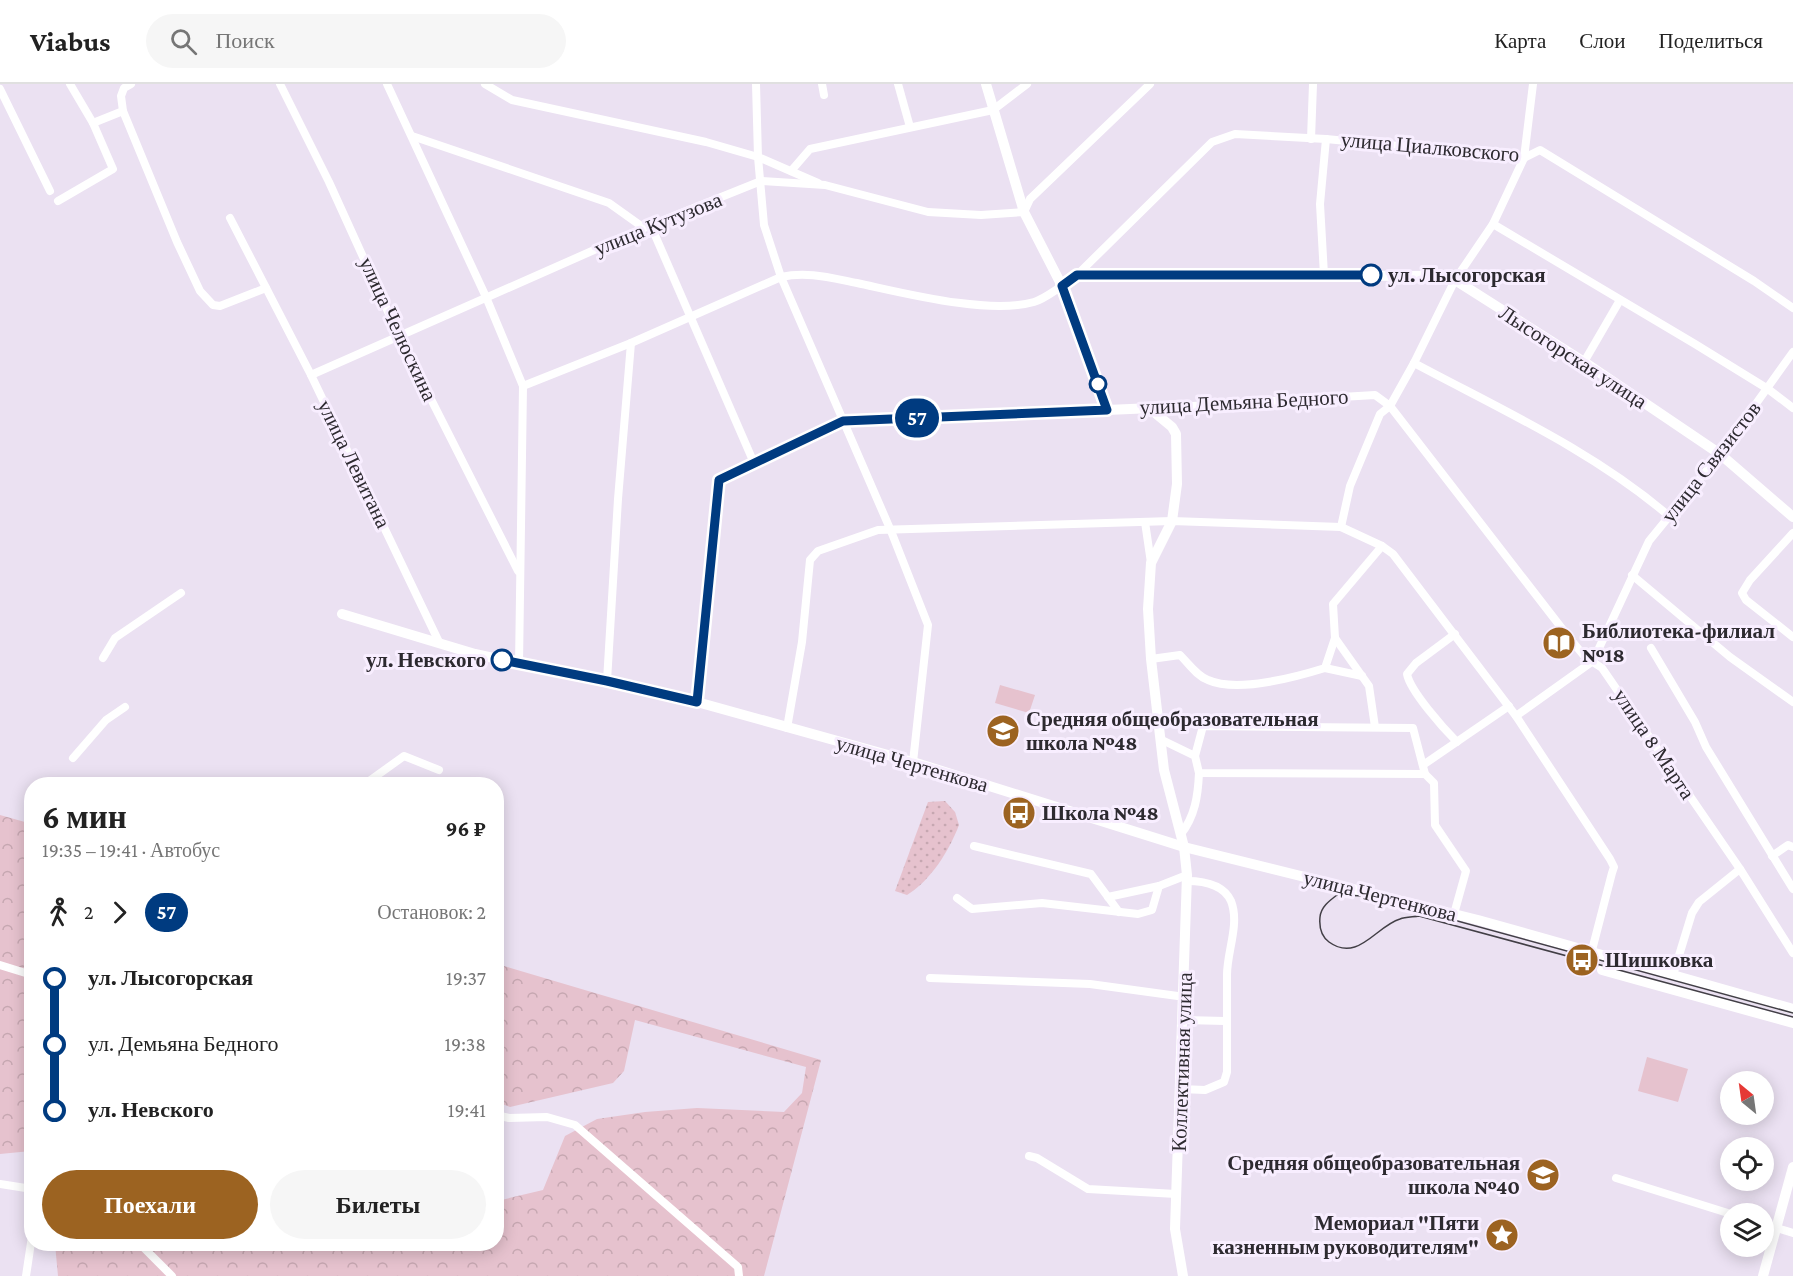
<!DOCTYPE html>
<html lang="ru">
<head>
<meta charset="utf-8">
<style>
	:root { --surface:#fff; --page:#f6f6f6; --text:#222; --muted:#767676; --line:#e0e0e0; --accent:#9c6321 }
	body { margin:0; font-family:"Crimson Pro",serif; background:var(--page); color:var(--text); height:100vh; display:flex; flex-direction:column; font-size:22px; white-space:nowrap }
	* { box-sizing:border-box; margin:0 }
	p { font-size:20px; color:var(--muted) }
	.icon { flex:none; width:33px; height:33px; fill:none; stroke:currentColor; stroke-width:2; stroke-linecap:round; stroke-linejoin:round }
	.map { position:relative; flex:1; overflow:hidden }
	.details { position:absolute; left:24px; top:693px; width:480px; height:474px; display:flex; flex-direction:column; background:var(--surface); border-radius:24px; box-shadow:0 3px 15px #0003 }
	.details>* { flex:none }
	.badge { padding:0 12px; border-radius:20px; font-size:21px; line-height:39px }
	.needle { width:39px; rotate:331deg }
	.fabs { position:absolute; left:1720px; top:987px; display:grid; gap:12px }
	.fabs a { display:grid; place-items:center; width:54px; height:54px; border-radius:50%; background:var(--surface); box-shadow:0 3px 15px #0003; font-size:30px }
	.map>.badge { position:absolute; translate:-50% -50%; box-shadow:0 0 0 3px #fff }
	.legs { display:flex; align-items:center; gap:9px; height:66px; padding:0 18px; font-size:20px }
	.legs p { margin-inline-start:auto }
	.summary { display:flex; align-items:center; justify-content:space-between; height:102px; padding:0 18px }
	h1 { font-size:33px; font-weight:700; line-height:45px }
	.cta { display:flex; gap:12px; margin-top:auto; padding:12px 18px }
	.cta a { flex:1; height:69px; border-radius:36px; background:var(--accent); color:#fff; font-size:24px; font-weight:700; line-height:69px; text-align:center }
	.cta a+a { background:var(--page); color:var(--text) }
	ul { padding:0 18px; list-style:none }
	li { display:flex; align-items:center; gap:21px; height:66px; font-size:22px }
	li i { display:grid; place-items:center; width:9px; height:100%; margin:0 8px; background:currentColor }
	li i::after { content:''; width:15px; height:15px; margin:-8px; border:4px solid; border-radius:50%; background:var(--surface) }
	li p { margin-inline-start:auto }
	li:first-child i { background:linear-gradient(#0000 50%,currentColor 0) }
	li:last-child i { background:linear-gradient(currentColor 50%,#0000 0) }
	header { display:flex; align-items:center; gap:36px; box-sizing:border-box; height:84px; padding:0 30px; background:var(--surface); border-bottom:2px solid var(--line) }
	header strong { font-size:28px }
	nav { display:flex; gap:33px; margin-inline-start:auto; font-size:21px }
	.search { width:420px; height:54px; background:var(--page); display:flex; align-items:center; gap:15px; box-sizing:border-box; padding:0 21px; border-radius:33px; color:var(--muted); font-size:22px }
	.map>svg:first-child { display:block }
	.grass { fill:url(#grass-dots) }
	.forest { fill:url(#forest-crowns) }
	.pitch { fill:#e6c2ce }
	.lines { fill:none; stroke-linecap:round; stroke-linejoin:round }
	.street { stroke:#fff; stroke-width:8 }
	.secondary { stroke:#fff; stroke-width:10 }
	.tram { stroke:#423f46; stroke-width:1.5 }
	.line-1-casing { stroke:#fff; stroke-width:14 }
	.line-1 { stroke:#003b80; stroke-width:9 }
	.stop-1-dot { fill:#fff; stroke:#003b80; stroke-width:3 }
	.labels { text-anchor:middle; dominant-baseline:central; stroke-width:6; stroke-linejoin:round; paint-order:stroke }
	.street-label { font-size:21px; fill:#2d2a30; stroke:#f8eeff }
	.stop-label { font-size:21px; font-weight:bold; fill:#2d2a30; stroke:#f8eeff; text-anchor:start }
	.poi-label { font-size:21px; font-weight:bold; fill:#2d2a30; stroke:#f8eeff; text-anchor:start }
</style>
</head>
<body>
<header>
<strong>Viabus</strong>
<div class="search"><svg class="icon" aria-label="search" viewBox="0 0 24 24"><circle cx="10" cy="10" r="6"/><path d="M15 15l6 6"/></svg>Поиск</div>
<nav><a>Карта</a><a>Слои</a><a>Поделиться</a></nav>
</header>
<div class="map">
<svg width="1793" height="1192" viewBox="0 0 1793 1192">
	<defs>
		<pattern id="grass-dots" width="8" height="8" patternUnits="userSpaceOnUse" patternTransform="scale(1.5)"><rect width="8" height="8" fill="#e6c2ce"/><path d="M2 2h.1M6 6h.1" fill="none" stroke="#c6a7b1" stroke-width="1.8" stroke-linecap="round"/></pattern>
		<pattern id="forest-crowns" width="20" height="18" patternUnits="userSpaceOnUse" patternTransform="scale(1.5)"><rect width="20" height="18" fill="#e6c2ce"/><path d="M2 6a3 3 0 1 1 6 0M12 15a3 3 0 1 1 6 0" fill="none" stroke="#c6a7b1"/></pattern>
	</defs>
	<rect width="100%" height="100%" fill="#ebe1f2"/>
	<path class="grass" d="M 945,717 L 955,728 L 959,741 C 949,767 931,796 907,811 L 895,807 L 928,718 Z"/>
	<g class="forest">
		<path d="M 0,731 L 32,740 L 31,1067 L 0,1070 Z"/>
		<path d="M 497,880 L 821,976 L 764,1192 L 58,1192 L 55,1160 L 496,1160 L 497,1117 L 543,1106 L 565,1052 L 597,1035 L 645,1028 L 697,1024 L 784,1028 L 802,1009 L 806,983 L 635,936 L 624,987 L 613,999 L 510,1023 L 497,1018 Z"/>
	</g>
	<g class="pitch">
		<path d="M 1000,601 L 1035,611 L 1029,629 L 995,619 Z"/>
		<path d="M 1647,973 L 1688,985 L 1678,1018 L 1638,1007 Z"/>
	</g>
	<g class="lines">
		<g class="street">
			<path d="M 131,0 L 124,4 L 121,12 L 123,27 L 177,158 L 200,207 L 213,221 L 220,222 L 266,204"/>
			<path d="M 280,0 L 329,98 L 399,252 L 518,487"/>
			<path d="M 387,0 L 486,213 L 523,302 L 519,581"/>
			<path d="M 485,0 L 512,16 L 706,58 L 758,73 L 818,99"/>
			<path d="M 756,0 L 758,73 L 764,141 L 781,193 L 891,447 L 928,541 L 913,678"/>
			<path d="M 822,0 L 824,11"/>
			<path d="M 898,0 L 910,43"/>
			<path d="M 0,5 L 50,107"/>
			<path d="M 93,39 L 123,27"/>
			<path d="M 412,52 L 609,119 L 644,144"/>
			<path d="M 1311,55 L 1313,0"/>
			<path d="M 791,87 L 810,65 L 993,26 L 1027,0"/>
			<path d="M 58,117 L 113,85 L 93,39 L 70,0"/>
			<path d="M 230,134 L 311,291 L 439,558"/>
			<path d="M 1493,140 L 1695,260 L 1768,305 L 1793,324"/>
			<path d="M 651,142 L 754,379"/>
			<path d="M 1077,191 L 1212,58 L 1235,50 L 1326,55 L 1524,74 L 1540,66 L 1754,197 L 1793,224"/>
			<path d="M 1324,191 L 1320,120 L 1326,55"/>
			<path d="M 1584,278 L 1620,216"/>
			<path d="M 1414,279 C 1502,326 1593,367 1669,432"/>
			<path d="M 311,291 L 644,144 L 761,97 L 825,101 L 928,128 L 981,131 L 1024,128 L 1030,115 L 1150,0"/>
			<path d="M 523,302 L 631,259 L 781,193 C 807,187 831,194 857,199 C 904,209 989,231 1034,218 C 1044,215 1054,207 1062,202"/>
			<path d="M 1176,323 L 1375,311 L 1390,322 L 1567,551 L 1585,573 L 1602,584 L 1740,785 L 1793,869"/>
			<path d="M 1145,438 L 1151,479"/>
			<path d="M 1341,443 L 1350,402 L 1380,330 L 1390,322 L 1414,279 L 1455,196 L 1493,140 L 1524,74 L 1533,0"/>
			<path d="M 1793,449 L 1750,496 L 1742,509 L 1746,516 L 1793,553"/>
			<path d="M 1632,491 L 1730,573 L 1793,618"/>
			<path d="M 1455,550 L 1416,579 L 1407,590 C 1410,607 1444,645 1457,658"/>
			<path d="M 1651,564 L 1695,638 L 1706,663 L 1793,805"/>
			<path d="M 103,574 L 115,554 L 181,509"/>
			<path d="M 1151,575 L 1180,571 C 1189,580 1197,592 1208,596 C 1237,609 1296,593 1325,584 L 1335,554"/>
			<path d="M 1325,584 L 1362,592"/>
			<path d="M 607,597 L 618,415 L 631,259"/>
			<path d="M 697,618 L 719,396 L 843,337 L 1107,326"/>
			<path d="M 1516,632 L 1593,577 L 1649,457 L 1720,370 L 1793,268"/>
			<path d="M 1375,643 L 1369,602 L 1335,554 L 1333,520 L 1382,462"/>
			<path d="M 787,644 L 802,558 L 810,476 L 818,467 L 878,446 L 1172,437 L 1341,443 L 1382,462 L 1393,470 L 1516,632 L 1610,775 L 1614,783 L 1612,789 L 1591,870"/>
			<path d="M 1162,656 L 1195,672 L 1199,689 L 1425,690 L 1413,644 L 1203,642 L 1195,672"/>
			<path d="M 73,674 L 106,636 L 125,623"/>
			<path d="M 1423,681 L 1509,622"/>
			<path d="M 1425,690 L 1434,699 L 1435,741 L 1466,787 L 1454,830"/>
			<path d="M 365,700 L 404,672 L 439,686"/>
			<path d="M 1181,750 C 1195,732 1198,712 1199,689"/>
			<path d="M 974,762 L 1091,790 L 1119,828"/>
			<path d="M 1772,772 L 1788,761 L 1793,763"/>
			<path d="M 1108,813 L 1159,802"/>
			<path d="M 957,814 L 972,825 L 1042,819 L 1138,830 L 1152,826 L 1159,802 L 1187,791"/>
			<path d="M 0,881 L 32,891"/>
			<path d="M 1673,891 L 1692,829 L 1699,818 L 1740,785"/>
			<path d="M 930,894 L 1090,900 L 1185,913"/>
			<path d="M 1184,936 L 1225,937"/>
			<path d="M 1181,1005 L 1205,1006 L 1224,998 L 1227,988 C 1227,955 1227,923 1227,891 C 1227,867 1240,840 1231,817 C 1223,800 1203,797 1187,797"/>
			<path d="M 496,1031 L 509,1034 L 547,1033 L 575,1041 L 738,1183 L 739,1192"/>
			<path d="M 1029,1072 L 1037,1074 L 1088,1105 L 1176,1110"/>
			<path d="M 1616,1094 L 1731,1130"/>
			<path d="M 0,1100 L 32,1105"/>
			<path d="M 1764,1140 L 1793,1149"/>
			<path d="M 140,1160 L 172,1192"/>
			<path d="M 26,1192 L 32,1152"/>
		</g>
		<g class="secondary">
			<path d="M 986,0 L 1024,128 L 1062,202 L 1107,326 L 1176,323"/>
			<path d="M 1062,202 L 1077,191 L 1441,192 L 1455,196 L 1584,278 L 1720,370 L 1793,433"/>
			<path d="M 1149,324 L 1172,343 L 1176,350 L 1177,400 L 1172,437 L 1151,479 L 1148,525 L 1151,575 L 1164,686 L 1184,763 L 1187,791 L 1175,1145 L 1183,1192"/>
			<path d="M 342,530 L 475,570 L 697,618 L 913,678 L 1184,763 L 1478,836 L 1793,925"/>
			<path d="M 1602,886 L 1793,939"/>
			<path d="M 1763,1192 L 1793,1083"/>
		</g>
		<path class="tram" d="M 1793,929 L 1366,812 L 1337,811 C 1329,817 1321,823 1320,833 C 1319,843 1321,852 1329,858 C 1358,879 1376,842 1400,835 C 1405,833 1413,833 1419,832 L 1793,933"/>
	</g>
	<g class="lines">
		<defs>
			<path id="line-1" d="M 502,576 L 607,597 L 697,618 L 719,396 L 843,337 L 1107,326 L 1062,202 L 1077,191 L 1371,191"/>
		</defs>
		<use href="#line-1" class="line-1-casing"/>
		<use href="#line-1" class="line-1"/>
	</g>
	<defs>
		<symbol id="library-disc" viewBox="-11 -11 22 22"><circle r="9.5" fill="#9c6321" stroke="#f8eeff"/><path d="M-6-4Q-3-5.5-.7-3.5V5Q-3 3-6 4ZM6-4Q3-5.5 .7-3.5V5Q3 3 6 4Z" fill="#fff"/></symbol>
		<symbol id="school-disc" viewBox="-11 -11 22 22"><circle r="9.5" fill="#9c6321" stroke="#f8eeff"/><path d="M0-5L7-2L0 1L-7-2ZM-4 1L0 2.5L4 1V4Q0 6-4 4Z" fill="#fff"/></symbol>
		<symbol id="bus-disc" viewBox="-11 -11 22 22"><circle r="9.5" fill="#9c6321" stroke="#f8eeff"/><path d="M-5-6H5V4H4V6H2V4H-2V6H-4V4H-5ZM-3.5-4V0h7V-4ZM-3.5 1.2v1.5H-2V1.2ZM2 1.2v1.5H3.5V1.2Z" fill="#fff"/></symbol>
		<symbol id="sight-disc" viewBox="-11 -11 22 22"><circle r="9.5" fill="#9c6321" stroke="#f8eeff"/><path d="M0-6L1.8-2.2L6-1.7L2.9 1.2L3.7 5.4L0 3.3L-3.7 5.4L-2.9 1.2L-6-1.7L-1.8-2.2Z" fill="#fff"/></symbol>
	</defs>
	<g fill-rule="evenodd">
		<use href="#library-disc" x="1540" y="540" width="38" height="38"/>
		<use href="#school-disc" x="984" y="628" width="38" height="38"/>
		<use href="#bus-disc" x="1000" y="710" width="38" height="38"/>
		<use href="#bus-disc" x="1563" y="857" width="38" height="38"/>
		<use href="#school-disc" x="1524" y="1072" width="38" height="38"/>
		<use href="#sight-disc" x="1483" y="1132" width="38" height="38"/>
	</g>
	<g class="stop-1-dot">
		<circle cx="1371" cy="191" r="10"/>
		<circle cx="1098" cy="300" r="8"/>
		<circle cx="502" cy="576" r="10"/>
	</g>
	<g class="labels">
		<g class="street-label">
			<text transform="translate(1430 63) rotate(5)">улица Циалковского</text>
			<text transform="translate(658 140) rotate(-22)">улица Кутузова</text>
			<text transform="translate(398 245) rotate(65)">улица Челюскина</text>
			<text transform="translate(1573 273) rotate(33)">Лысогорская улица</text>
			<text transform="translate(1244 318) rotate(-3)">улица Демьяна Бедного</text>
			<text transform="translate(1711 378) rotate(-52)">улица Связистов</text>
			<text transform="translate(354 380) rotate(64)">улица Левитана</text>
			<text transform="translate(1654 660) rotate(56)">улица 8 Марта</text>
			<text transform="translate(912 680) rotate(16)">улица Чертенкова</text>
			<text transform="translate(1380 812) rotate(14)">улица Чертенкова</text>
			<text transform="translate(1182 978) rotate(-88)">Коллективная улица</text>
		</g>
		<g class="stop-label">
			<text x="1388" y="191">ул. Лысогорская</text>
			<text x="486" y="576" text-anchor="end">ул. Невского</text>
		</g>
		<g class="poi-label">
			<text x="1582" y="547">Библиотека-филиал<tspan x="1582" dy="24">№18</tspan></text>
			<text x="1026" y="635">Средняя общеобразовательная<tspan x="1026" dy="24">школа №48</tspan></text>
			<text x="1042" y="729">Школа №48</text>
			<text x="1605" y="876">Шишковка</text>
			<text x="1520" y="1079" text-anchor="end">Средняя общеобразовательная<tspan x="1520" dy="24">школа №40</tspan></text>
			<text x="1479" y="1139" text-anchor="end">Мемориал "Пяти<tspan x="1479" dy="24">казненным руководителям"</tspan></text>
		</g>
	</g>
</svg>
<div class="fabs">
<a><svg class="needle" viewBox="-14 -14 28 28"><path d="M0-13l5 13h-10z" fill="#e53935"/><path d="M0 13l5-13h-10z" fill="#767676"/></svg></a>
<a><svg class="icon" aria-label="locate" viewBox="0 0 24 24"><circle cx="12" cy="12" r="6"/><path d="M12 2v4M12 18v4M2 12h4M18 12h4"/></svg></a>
<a><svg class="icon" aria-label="layers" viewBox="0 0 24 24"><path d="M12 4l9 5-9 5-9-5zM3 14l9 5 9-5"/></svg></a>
</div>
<b class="badge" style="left:917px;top:334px;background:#003b80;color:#fff">57</b>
<section class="details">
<div class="summary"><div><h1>6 мин</h1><p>19:35 – 19:41 · Автобус</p></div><b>96 ₽</b></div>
<div class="legs"><svg class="icon" aria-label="walk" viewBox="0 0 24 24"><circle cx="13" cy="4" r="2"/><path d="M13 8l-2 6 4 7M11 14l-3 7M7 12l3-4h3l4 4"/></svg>2<svg class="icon" aria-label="forward" viewBox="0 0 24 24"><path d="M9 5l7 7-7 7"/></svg><b class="badge" style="background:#003b80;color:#fff">57</b><p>Остановок: 2</p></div>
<ul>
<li><i style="color:#003b80"></i><b>ул. Лысогорская</b><p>19:37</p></li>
<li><i style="color:#003b80"></i><span>ул. Демьяна Бедного</span><p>19:38</p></li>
<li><i style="color:#003b80"></i><b>ул. Невского</b><p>19:41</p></li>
</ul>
<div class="cta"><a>Поехали</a><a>Билеты</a></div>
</section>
</div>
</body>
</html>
